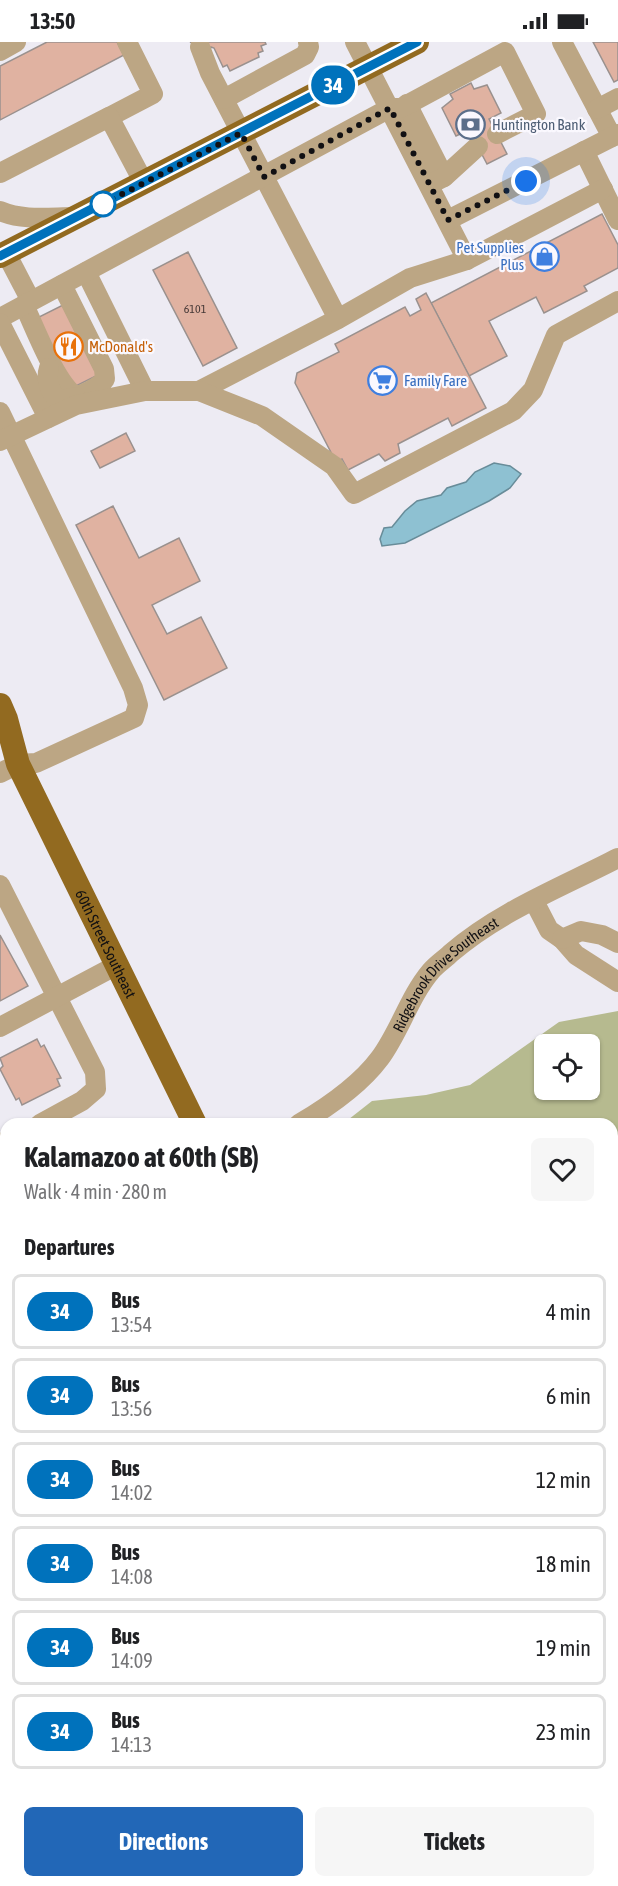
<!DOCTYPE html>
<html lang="en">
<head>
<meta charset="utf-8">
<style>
	:root { --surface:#fff; --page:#f6f6f6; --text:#202124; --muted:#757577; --line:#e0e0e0; --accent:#2267b7 }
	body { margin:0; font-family:"Asap Condensed",sans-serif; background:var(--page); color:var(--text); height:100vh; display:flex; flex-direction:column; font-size:22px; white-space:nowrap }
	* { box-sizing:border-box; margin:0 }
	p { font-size:20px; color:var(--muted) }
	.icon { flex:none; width:33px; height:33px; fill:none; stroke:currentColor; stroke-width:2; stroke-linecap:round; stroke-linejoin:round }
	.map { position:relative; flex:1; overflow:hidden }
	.panel { position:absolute; left:0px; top:1076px; width:618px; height:770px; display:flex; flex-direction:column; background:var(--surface); border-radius:18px 18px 0 0; box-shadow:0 2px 4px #0004 }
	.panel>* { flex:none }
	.badge { padding:0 12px; border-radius:20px; font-size:21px; line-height:39px }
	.controls { position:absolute; left:534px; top:992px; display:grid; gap:12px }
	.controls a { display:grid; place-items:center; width:66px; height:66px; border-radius:9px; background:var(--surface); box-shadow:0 2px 4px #0004; font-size:30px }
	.you { position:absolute; width:30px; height:30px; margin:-15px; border:4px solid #fff; border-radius:50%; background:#1a73e8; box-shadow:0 0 0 9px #1a73e833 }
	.map>.badge { position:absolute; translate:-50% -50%; box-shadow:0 0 0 3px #fff }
	h2 { padding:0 24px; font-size:22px; line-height:54px }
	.round { display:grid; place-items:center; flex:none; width:63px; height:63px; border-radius:9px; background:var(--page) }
	.summary { display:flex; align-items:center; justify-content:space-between; height:102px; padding:0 24px }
	h1 { font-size:28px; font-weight:700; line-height:45px }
	.cta { display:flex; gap:12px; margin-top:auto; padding:12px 24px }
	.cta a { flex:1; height:69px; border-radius:9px; background:var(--accent); color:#fff; font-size:24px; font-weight:700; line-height:69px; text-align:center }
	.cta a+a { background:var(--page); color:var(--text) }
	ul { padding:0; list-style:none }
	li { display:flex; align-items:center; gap:18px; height:75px; margin:0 12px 9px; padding:0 12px; border:3px solid var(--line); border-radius:9px }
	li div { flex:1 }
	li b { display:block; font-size:22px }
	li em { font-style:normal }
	li .badge { min-width:66px; font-weight:700; text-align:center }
	.status { display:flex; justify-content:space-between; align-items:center; height:42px; padding:0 30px; background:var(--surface); direction:ltr }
	.status svg { height:16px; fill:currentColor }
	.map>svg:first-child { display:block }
	.forest { fill:#b6ba8f; fill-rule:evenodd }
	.water { fill:#8ec1d2; stroke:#688c99; stroke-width:1.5 }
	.building { fill:#e0b2a1; stroke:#9a918e; stroke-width:1.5 }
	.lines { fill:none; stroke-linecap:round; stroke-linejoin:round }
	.minor { stroke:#bca684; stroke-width:20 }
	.major { stroke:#926a20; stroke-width:24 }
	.line-casing { stroke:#fff; stroke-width:14 }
	.line { stroke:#0072bc; stroke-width:9 }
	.walk { stroke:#111013; stroke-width:6; stroke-dasharray:0 10.8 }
	.stop-dot { fill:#fff; stroke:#0072bc; stroke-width:3 }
	.labels { text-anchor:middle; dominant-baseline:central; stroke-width:4.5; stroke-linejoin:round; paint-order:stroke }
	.number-label { font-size:12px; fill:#453836 }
	.service-label { font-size:15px; fill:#4e5e75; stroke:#faf8fe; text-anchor:start }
	.shop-label { font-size:15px; fill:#366cbe; stroke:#faf8fe; text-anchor:end }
	.food-label { font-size:15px; fill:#c56008; stroke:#faf8fe; text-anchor:start }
	.street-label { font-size:15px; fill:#111013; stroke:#faf8fe }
</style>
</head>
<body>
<div class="status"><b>13:50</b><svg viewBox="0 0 49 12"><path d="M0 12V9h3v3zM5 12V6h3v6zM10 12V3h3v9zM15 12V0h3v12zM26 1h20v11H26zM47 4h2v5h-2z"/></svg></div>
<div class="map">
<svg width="618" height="1844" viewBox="0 0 618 1844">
	<rect width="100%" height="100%" fill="#edebf3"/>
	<g class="forest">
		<path d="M 618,969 L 618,1168 L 612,1171 L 612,1082 L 344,1081 L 372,1059 L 426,1053 L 470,1043 L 559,980 ZM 544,1002 L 590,1002 L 590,1047 L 544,1047 Z"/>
		<path d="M 612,1215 L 618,1227 L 618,1802 L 612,1806 Z"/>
	</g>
	<path class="water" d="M 494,421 L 510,424 L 521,432 L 510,446 L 489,459 L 405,501 L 382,504 L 380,497 L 384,486 L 392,485 L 405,469 L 417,459 L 441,453 L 447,446 L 466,440 L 475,430 Z"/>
	<g class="building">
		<path d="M 47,0 L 117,0 L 124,13 L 0,78 L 0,24 Z"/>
		<path d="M 190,0 L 265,0 L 266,2 L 261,4 L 263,9 L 258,11 L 259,15 L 230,29 L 227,23 L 223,25 L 214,6 L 211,5 L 210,8 Z"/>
		<path d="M 593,0 L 618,0 L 618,38 L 614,40 Z"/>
		<path d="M 471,41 L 474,47 L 487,43 L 501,71 L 489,77 L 507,112 L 487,122 L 469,88 L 456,94 L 442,66 L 453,57 L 450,52 Z"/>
		<path d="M 602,172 L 618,203 L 618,226 L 584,244 L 587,249 L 544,271 L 536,255 L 489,279 L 507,314 L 469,334 L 431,261 Z"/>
		<path d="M 188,210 L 237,306 L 203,324 L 153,228 Z"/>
		<path d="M 426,251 L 486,366 L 452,384 L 448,376 L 398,402 L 400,411 L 385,419 L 379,412 L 348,428 L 342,417 L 336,420 L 295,341 L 297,331 L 339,310 L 335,302 L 405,265 L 410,274 L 421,268 L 416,257 Z"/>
		<path d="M 67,261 L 102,331 L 70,347 L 35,277 Z"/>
		<path d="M 126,391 L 135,409 L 100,426 L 91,409 Z"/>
		<path d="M 113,464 L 139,516 L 179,496 L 200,539 L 152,563 L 167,592 L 201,575 L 227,626 L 164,658 L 76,483 Z"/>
		<path d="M 0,893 L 28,944 L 0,959 Z"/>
		<path d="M 37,997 L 41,1005 L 44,1003 L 61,1036 L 57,1037 L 60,1044 L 22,1063 L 19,1056 L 16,1058 L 0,1027 L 3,1024 L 0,1016 Z"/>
		<path d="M 6,1164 L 6,1188 L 0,1191 L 0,1167 Z"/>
		<path d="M 6,1286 L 6,1320 L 0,1308 L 0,1289 Z"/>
		<path d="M 6,1398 L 6,1418 L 0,1421 L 0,1402 Z"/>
		<path d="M 6,1690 L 6,1731 L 0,1730 L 0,1709 Z"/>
		<path d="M 20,1839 L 51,1839 L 52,1842 L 49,1844 L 13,1844 Z"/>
	</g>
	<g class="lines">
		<g class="minor">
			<path d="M 355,0 L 467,218"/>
			<path d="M 562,0 L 612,95"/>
			<path d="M 200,5 L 210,31 L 338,277"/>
			<path d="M 0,9 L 16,0"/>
			<path d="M 224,57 L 305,13 L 309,5 L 308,0"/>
			<path d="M 407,62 L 444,135"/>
			<path d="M 597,67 L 618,56"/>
			<path d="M 109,75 L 153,52 L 127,0"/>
			<path d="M 584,109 L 618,178"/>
			<path d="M 0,131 L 109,75 L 144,141"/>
			<path d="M 434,140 L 444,135 L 478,104"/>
			<path d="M 0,169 C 23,179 50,175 74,175"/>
			<path d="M 448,178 L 618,92"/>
			<path d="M 6,211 L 31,259"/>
			<path d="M 86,230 L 145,349"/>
			<path d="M 24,263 C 36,288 55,340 76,355 C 87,350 99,346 105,337 L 104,327 L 62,243"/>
			<path d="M 0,276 L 390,66 L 401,66 L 505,10 L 536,72 L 497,92"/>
			<path d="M 0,281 L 48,376"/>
			<path d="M 49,326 C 45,338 50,350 59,359 L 76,355"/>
			<path d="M 199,349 L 338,277 L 410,236 L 467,218 L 603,147"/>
			<path d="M 0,370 L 133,646 L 138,663 L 134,676 L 36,721 L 18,722 L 0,731"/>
			<path d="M 0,399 L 76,363 L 145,349 L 199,349 L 262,374 L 334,424 L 354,452 L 513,369 L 533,348 L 556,293 L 618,259"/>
			<path d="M 0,843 L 95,1030 L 96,1047 L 82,1059 L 40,1082"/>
			<path d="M 534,859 L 549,888 L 562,897 L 576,913 L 618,940"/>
			<path d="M 562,897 L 581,889 L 602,893 L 618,901"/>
			<path d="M 0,985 L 117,923"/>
			<path id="s1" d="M 299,1082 C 328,1065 360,1043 380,1016 C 400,989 409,955 431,929 C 437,922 445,917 451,911 C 500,869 562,845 618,816"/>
			<path d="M 0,1102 L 6,1099"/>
			<path d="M 612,1191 L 618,1189"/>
			<path d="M 0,1242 L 6,1239"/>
			<path d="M 0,1485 L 6,1478"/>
			<path d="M 612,1606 L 618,1603"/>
			<path d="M 612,1691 L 618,1703"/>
			<path d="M 612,1801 L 618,1798"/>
			<path d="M 125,1844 L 131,1839"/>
		</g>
		<g class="major">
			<path d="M 0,214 L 417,0"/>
			<path id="s2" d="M 0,663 L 6,677 L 18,722 L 195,1082"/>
			<path d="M 574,1839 L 576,1844"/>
		</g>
	</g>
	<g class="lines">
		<defs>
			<path id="line" d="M 0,214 L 417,0"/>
		</defs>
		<use href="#line" class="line-casing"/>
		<use href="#line" class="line"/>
		<path class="walk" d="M 103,162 L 241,91 L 264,135 L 390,66 L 448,178 L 526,139"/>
	</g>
	<defs>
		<symbol id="bank-ring" viewBox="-11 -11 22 22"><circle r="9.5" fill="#faf8fe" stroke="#5c6f8a" stroke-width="1.5"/><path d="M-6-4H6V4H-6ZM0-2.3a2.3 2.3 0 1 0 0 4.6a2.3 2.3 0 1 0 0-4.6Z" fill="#5c6f8a"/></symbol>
		<symbol id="shop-ring" viewBox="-11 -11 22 22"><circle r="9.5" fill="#faf8fe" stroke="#3f7fe0" stroke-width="1.5"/><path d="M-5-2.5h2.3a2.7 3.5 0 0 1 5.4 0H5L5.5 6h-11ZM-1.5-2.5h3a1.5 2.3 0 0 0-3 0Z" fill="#3f7fe0"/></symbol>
		<symbol id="restaurant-ring" viewBox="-11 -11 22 22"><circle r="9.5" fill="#faf8fe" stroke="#e8710a" stroke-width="1.5"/><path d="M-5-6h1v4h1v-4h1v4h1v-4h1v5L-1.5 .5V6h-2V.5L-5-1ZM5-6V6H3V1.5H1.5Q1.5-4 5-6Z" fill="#e8710a"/></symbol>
		<symbol id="supermarket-ring" viewBox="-11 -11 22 22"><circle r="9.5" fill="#faf8fe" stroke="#3f7fe0" stroke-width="1.5"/><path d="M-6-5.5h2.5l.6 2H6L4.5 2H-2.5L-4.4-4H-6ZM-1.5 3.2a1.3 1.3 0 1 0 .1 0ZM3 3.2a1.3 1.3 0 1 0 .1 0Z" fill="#3f7fe0"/></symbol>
	</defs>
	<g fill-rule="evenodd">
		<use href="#bank-ring" x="454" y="66" width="33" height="33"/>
		<use href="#shop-ring" x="528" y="198" width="33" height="33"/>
		<use href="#restaurant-ring" x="52" y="288" width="33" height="33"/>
		<use href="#supermarket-ring" x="366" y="322" width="33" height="33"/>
	</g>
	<circle class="stop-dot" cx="103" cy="162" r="12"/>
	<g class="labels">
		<g class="number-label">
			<text x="195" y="267">6101</text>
		</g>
		<g class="service-label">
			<text x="492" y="82">Huntington Bank</text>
		</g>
		<g class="shop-label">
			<text x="524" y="205">Pet Supplies<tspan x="524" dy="17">Plus</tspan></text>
			<text x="404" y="338" text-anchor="start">Family Fare</text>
		</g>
		<g class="food-label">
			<text x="89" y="304">McDonald's</text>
		</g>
		<g class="street-label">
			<text stroke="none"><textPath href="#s2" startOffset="262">60th Street Southeast</textPath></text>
			<text stroke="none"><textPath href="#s1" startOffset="213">Ridgebrook Drive Southeast</textPath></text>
		</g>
	</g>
</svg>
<div class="controls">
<a><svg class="icon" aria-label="locate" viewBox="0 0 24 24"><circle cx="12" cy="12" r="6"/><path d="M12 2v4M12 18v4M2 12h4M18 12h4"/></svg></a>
</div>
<div class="you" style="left:526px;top:139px"></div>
<b class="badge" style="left:333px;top:43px;background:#0072bc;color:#fff">34</b>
<section class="panel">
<div class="summary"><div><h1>Kalamazoo at 60th (SB)</h1><p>Walk · 4 min · 280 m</p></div><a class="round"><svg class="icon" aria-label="heart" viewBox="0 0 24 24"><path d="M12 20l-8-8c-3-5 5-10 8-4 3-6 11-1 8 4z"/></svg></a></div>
<h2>Departures</h2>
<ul>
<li><span class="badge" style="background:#0072bc;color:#fff">34</span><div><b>Bus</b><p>13:54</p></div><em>4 min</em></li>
<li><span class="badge" style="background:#0072bc;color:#fff">34</span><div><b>Bus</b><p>13:56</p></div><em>6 min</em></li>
<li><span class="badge" style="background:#0072bc;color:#fff">34</span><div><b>Bus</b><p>14:02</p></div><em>12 min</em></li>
<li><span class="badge" style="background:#0072bc;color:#fff">34</span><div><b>Bus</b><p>14:08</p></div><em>18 min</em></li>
<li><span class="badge" style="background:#0072bc;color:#fff">34</span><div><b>Bus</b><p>14:09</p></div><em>19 min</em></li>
<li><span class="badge" style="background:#0072bc;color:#fff">34</span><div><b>Bus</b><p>14:13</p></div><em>23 min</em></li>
</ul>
<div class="cta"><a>Directions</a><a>Tickets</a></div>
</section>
</div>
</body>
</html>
